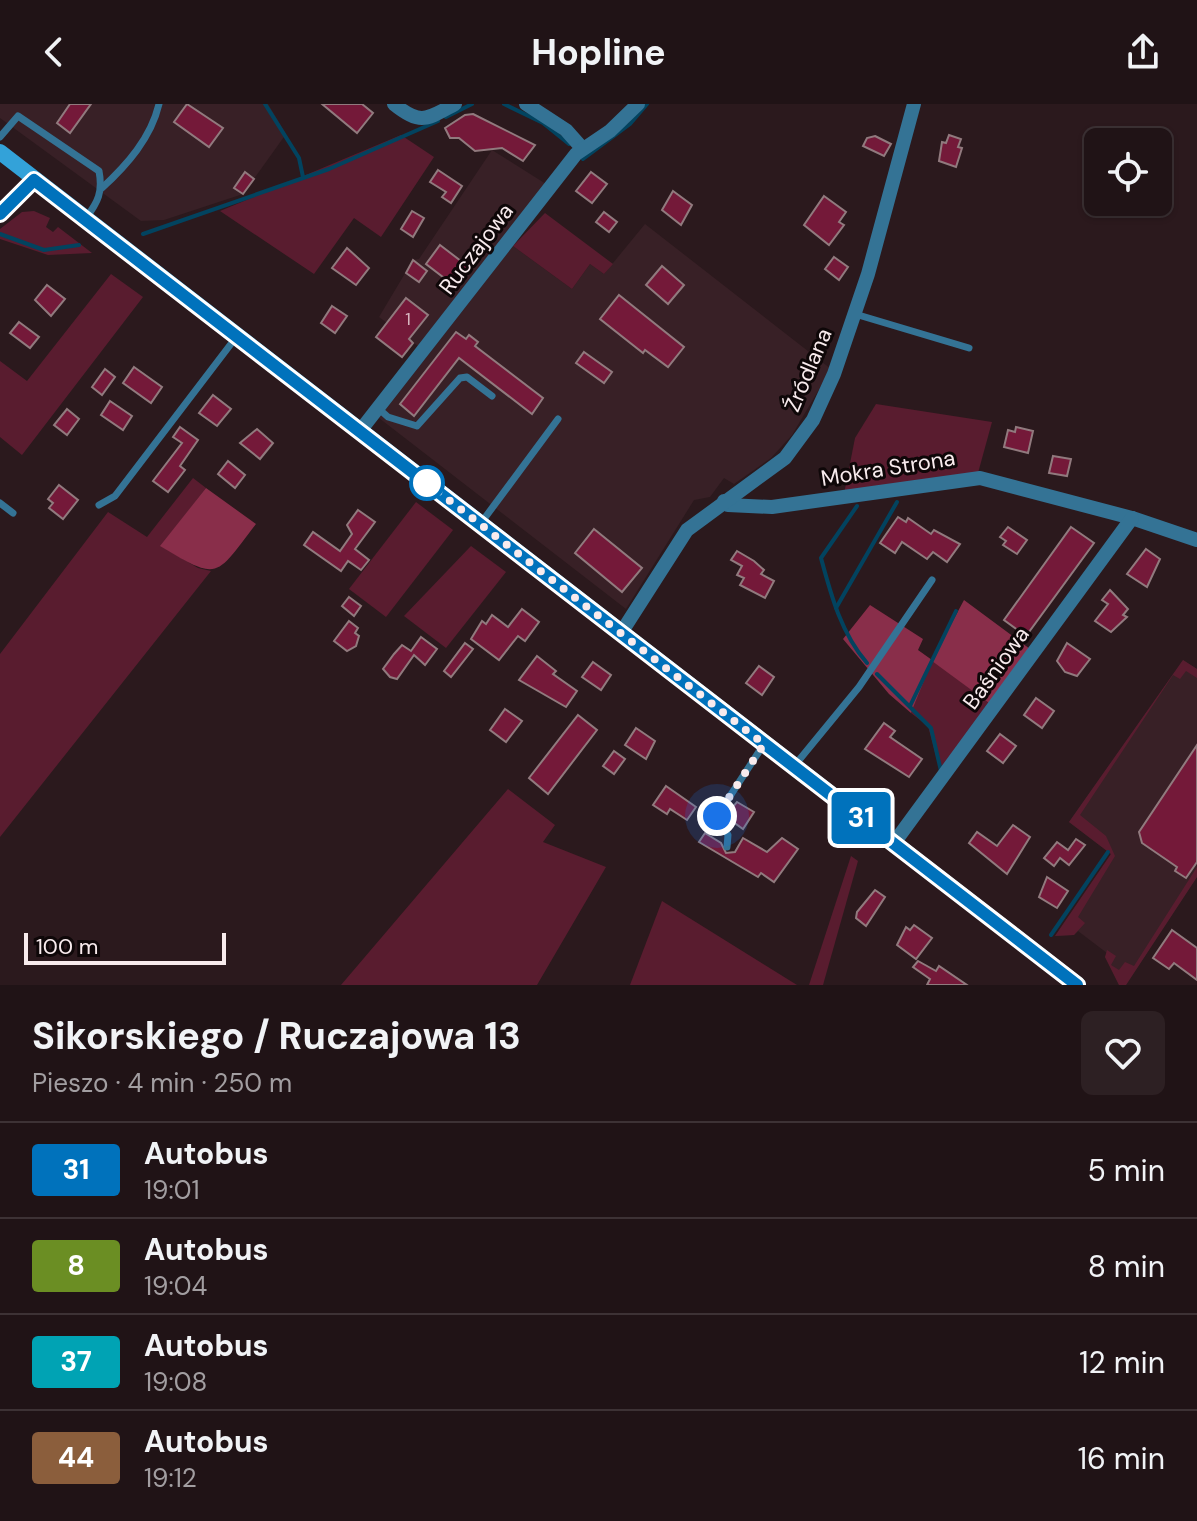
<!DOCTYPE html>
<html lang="pl">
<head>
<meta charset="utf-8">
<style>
	:root { --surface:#201316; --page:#2d2023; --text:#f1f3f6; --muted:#a29ea1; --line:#3d3235 }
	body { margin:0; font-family:"DM Sans",sans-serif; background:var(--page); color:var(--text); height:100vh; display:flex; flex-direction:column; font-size:30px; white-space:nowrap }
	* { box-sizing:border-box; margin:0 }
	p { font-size:26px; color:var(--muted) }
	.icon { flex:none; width:44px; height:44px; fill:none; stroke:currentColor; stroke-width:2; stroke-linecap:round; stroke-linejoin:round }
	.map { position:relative; height:881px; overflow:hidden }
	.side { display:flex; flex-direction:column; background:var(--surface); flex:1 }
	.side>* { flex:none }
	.badge { padding:0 16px; border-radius:6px; font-size:28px; line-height:52px }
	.fabs { position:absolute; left:1084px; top:24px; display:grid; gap:16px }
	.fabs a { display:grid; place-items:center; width:88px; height:88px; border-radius:12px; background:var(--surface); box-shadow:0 2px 6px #0004,0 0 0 2px var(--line); font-size:40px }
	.scale { position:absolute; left:24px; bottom:20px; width:202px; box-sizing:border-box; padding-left:8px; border:4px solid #f8ebed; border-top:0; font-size:22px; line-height:28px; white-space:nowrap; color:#f8ebed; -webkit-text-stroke:6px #0e0708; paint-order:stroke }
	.you { position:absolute; width:40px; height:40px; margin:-20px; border:6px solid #fff; border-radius:50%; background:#1a73e8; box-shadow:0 0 0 12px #1a73e833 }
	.map>.badge { position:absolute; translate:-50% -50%; box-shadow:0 0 0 4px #fff }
	.round { display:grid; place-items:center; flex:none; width:84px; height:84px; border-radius:12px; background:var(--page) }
	.head { display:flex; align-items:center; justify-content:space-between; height:136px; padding:0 32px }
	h1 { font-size:38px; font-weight:700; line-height:60px }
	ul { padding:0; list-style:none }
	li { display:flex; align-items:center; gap:24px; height:96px; padding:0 32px; border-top:2px solid var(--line) }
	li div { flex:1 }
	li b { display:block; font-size:30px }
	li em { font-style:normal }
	li .badge { min-width:88px; font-weight:700; text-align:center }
	header { display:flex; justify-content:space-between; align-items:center; height:104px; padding:0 32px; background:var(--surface); font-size:36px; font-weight:700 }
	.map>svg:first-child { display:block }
	.built { fill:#382026 }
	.green { fill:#591c2f }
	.forest { fill:#892e4a }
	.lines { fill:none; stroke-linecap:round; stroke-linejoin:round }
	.stream { stroke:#02435f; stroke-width:4 }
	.building { fill:#741939; stroke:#917a7e; stroke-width:2 }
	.lane { stroke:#347395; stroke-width:7 }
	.street { stroke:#347395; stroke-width:14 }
	.secondary { stroke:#33a2d9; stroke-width:16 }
	.line-casing { stroke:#fff; stroke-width:18 }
	.line { stroke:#0072bc; stroke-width:12 }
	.walk { stroke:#f8ebed; stroke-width:8; stroke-dasharray:0 14.4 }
	.stop-dot { fill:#fff; stroke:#0072bc; stroke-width:4 }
	.labels { text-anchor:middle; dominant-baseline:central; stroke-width:6; stroke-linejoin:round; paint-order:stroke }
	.number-label { font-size:18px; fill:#d7b6c0 }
	.street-label { font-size:22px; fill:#f8ebed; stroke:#0e0708 }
</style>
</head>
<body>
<header><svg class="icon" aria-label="back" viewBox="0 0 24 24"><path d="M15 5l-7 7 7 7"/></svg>Hopline<svg class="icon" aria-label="share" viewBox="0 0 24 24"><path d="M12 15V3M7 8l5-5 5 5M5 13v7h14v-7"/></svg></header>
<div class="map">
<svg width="1197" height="881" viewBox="0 0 1197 881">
	<rect width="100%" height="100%" fill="#2b191d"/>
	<g class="built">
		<path d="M 0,0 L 268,0 L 286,30 L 243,90 L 164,116 L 141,117 L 0,14 Z"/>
		<path d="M 492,46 L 546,80 L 422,245 L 379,213 L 413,156 L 419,155 Z"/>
		<path d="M 645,120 L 831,265 L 792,331 L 771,354 L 734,380 L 724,374 L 710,393 L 694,396 L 626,505 L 379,314 L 513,142 L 572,185 L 590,160 L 604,170 Z"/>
		<path d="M 1183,556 L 1197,565 L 1197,773 L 1126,881 L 1119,881 L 1105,853 L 1107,849 L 1078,827 L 1074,831 L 1055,832 L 1111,750 L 1069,718 Z"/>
	</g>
	<g class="green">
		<path d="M 401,31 L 434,53 L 381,133 L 354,114 L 314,170 L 220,107 Z"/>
		<path d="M 34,107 L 50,114 L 46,123 L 53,128 L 58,123 L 92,149 L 48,151 L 0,135 L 0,125 L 22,108 Z"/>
		<path d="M 545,109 L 613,160 L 604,170 L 590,160 L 572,185 L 513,142 Z"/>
		<path d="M 111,170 L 143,193 L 22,351 L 0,333 L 0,257 L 27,277 Z"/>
		<path d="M 876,300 L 992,318 L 978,369 L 844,390 L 855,334 Z"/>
		<path d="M 193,374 L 206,384 L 161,442 L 198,464 L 211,467 L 0,733 L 0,550 L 108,408 L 147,433 Z"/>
		<path d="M 416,398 L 453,426 L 386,513 L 349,485 Z"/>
		<path d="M 471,442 L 506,468 L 446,544 L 404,512 Z"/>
		<path d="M 932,556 L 989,599 L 940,667 L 928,622 L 911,609 Z"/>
		<path d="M 1183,556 L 1197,565 L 1197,574 L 1186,567 L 1180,575 L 1173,571 L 1080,711 L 1106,732 L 1115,752 L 1078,813 L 1085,819 L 1074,831 L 1055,832 L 1111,750 L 1069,718 Z"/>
		<path d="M 508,685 L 555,721 L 543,738 L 606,763 L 537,881 L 341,881 Z"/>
		<path d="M 851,752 L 858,757 L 823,881 L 809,881 Z"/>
		<path d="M 1197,763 L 1197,773 L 1126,881 L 1119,881 L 1105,853 L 1107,846 L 1116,852 L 1111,861 L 1119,866 L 1125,858 L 1134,862 Z"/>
		<path d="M 662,797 L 797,881 L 630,881 Z"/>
	</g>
	<g class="forest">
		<path d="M 206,384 L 256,420 C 215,473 220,478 160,442 Z"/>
		<path d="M 964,496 L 1030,545 L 989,599 L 932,557 L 911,609 L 889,590 L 843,535 L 870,501 L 923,535 L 918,546 L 932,556 Z"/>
	</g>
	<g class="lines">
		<g class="stream">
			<path d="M 265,0 L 299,54 L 303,73"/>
			<path d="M 504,0 L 543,19 L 569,40"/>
			<path d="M 446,13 L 472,0"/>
			<path d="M 583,55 L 630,20 L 647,0"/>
			<path d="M 0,130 L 44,146 L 79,141"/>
			<path d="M 143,130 L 329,65 L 438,17"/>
			<path d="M 857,402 L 821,454 C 831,491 841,529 867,559"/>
			<path d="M 836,504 L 897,398"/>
			<path d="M 877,570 L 931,624 L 941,667"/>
			<path d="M 910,602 L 956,507"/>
			<path d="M 1051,831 L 1108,748"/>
		</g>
	</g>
	<g class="building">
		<path d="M 70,0 L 91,0 L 70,29 L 57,19 Z"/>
		<path d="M 187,0 L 223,24 L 209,43 L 174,18 Z"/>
		<path d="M 322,0 L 362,0 L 373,9 L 357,29 Z"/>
		<path d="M 473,10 L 535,41 L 523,57 L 502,44 L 475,47 L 459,34 L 450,34 L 445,24 L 465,11 Z"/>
		<path d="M 949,31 L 961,35 L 958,43 L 962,44 L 956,63 L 939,57 L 942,38 L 946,39 Z"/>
		<path d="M 875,32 L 891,40 L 884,52 L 863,42 L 867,34 Z"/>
		<path d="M 438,66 L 462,82 L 451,99 L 442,93 L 446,88 L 430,78 Z"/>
		<path d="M 245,68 L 254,75 L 243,90 L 234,84 Z"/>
		<path d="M 591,68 L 607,80 L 592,99 L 576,87 Z"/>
		<path d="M 673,87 L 692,101 L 681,121 L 662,106 Z"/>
		<path d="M 824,92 L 846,108 L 839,118 L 844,121 L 829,141 L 804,121 Z"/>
		<path d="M 412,107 L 424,114 L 413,133 L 401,125 Z"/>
		<path d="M 604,108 L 617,118 L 609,128 L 596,118 Z"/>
		<path d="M 440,141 L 470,164 L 456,183 L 426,160 Z"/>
		<path d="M 347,144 L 369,164 L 356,181 L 332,164 Z"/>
		<path d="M 834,153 L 848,163 L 839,176 L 825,165 Z"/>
		<path d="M 413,156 L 427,167 L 419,178 L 406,169 Z"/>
		<path d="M 662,162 L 684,181 L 668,200 L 646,181 Z"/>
		<path d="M 47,181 L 65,195 L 51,212 L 35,196 Z"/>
		<path d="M 619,191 L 684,243 L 668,263 L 645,246 L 643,249 L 600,215 Z"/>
		<path d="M 406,194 L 428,211 L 409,235 L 413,239 L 402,253 L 376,233 Z"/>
		<path d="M 332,202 L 347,212 L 335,229 L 321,219 Z"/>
		<path d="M 19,218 L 39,233 L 30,244 L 10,229 Z"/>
		<path d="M 456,228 L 466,235 L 469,231 L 478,238 L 475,242 L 543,294 L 532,310 L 459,254 L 414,312 L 400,300 Z"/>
		<path d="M 584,248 L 612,268 L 604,279 L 576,259 Z"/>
		<path d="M 134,263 L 162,283 L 151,299 L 123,279 Z"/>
		<path d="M 105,265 L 115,273 L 102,291 L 92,283 Z"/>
		<path d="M 213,291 L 231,305 L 217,322 L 199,309 Z"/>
		<path d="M 110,297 L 132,312 L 123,326 L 101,311 Z"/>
		<path d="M 67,305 L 79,315 L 67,331 L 54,321 Z"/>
		<path d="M 180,323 L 198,336 L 180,362 L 185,366 L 168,388 L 153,377 L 182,339 L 173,333 Z"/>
		<path d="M 1016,323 L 1033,327 L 1028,349 L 1004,343 L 1008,326 L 1015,328 Z"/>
		<path d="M 257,325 L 273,339 L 260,355 L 240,339 Z"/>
		<path d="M 1053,352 L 1071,355 L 1067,372 L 1049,369 Z"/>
		<path d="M 228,357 L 245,371 L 235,384 L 218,370 Z"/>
		<path d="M 59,381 L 78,396 L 63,415 L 49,404 L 53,399 L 48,395 Z"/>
		<path d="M 358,406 L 375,418 L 355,445 L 369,456 L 361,466 L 348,457 L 341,467 L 304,441 L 313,428 L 340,447 L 352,430 L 347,421 Z"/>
		<path d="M 898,413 L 906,418 L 908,414 L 931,430 L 934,426 L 960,440 L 947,458 L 933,448 L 927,455 L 902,438 L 895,449 L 880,439 Z"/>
		<path d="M 1008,423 L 1027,436 L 1017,450 L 1003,441 L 1006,437 L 1000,433 Z"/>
		<path d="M 1071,423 L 1094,439 L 1026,532 L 1004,516 Z"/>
		<path d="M 594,425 L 642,464 L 622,488 L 575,449 Z"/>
		<path d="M 1146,445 L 1160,455 L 1147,483 L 1127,470 Z"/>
		<path d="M 737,447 L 754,457 L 764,466 L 761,470 L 774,477 L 765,494 L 740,481 L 744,474 L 737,471 L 742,462 L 731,456 Z"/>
		<path d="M 1110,486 L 1128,505 L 1123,511 L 1127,513 L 1111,528 L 1095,517 L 1108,500 L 1102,496 Z"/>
		<path d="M 349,493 L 361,502 L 354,512 L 342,502 Z"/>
		<path d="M 522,505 L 539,518 L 525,537 L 518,532 L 499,556 L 471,535 L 482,517 L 486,520 L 492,511 L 508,523 Z"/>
		<path d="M 349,517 L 358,524 L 355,529 L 359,532 L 356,542 L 347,547 L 334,537 Z"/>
		<path d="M 421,533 L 437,545 L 425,561 L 414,551 L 397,575 L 390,573 L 383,565 L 394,550 L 402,541 L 411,547 Z"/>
		<path d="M 465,539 L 473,545 L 451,573 L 444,567 Z"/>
		<path d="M 1067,539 L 1090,555 L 1077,572 L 1065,568 L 1057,557 Z"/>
		<path d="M 537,552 L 556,567 L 553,570 L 577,587 L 566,603 L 519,576 Z"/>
		<path d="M 593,558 L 611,571 L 601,586 L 582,573 Z"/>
		<path d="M 759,562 L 774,573 L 762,591 L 746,579 Z"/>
		<path d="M 1036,594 L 1054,607 L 1042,624 L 1024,611 Z"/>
		<path d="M 505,605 L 522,617 L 506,638 L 490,626 Z"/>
		<path d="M 578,611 L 597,626 L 548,690 L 529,674 Z"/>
		<path d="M 884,619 L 895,627 L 890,633 L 922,655 L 909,673 L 865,645 Z"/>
		<path d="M 636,624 L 655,637 L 646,655 L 625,641 Z"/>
		<path d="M 1000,630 L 1016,642 L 1003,659 L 987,647 Z"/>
		<path d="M 1197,641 L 1197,758 L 1186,774 L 1175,767 L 1177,763 L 1142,739 L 1139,728 Z"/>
		<path d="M 614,647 L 625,655 L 614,670 L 603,662 Z"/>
		<path d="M 666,682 L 696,703 L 687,716 L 670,705 L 667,710 L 653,701 Z"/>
		<path d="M 737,698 L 754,708 L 743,725 L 725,712 Z"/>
		<path d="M 1013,721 L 1030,733 L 1007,770 L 969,739 L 977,728 L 997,742 Z"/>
		<path d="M 705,729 L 721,739 L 726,749 L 735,748 L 743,734 L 767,748 L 782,734 L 798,745 L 774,778 L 761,769 L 758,773 L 699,738 Z"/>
		<path d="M 1076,735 L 1085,741 L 1069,761 L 1060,754 L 1054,762 L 1044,754 L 1057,738 L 1068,746 Z"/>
		<path d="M 1047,773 L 1068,787 L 1057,804 L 1039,793 Z"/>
		<path d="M 875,786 L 885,793 L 866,822 L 856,814 L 857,808 Z"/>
		<path d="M 914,821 L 932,834 L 916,855 L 897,841 L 906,823 L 910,826 Z"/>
		<path d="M 1172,826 L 1197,844 L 1197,876 L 1174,859 L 1169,865 L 1153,854 Z"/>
		<path d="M 918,857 L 936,867 L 939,862 L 967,881 L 927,881 L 930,875 L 913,863 Z"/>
	</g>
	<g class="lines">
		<g class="lane">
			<path d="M 0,33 L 18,12 L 99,67 C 103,88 98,98 86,114"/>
			<path d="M 102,84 C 127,61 151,34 159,0"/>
			<path d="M 855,210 L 969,244"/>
			<path d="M 379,305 L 388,313 L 417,322 L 460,274 L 467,273 L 492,292"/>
			<path d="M 0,399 L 13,409"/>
			<path d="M 99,401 L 115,392 L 237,232"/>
			<path d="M 481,419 L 558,315"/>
			<path d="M 795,661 L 859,583 L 932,476"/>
			<path d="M 727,743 L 728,731 L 717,712 L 764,640"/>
		</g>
		<g class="street">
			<path d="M 394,0 C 421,22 427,15 455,0"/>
			<path d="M 526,0 L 566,26 L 582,44"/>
			<path d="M 360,327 L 576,50 L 610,27 L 638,0"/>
			<path d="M 724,397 L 728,401 L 772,403 L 980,374 L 1132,414 L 1197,436"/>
			<path d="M 621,529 L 687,426 L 785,354 L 813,316 L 834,270 L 868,170 L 914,0"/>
			<path d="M 894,739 L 1132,414"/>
		</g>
		<g class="secondary">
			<path d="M 0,48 L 1078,881"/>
			<path d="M 0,110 L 34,76"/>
		</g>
	</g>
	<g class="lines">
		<defs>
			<path id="line" d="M 0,110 L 34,76 L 1077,881"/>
		</defs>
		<use href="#line" class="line-casing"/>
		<use href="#line" class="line"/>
		<path class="walk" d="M 427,379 L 764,640 L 717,712"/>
	</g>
	<circle class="stop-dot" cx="427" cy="379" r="16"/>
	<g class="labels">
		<g class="number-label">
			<text x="408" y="215">1</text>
		</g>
		<g class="street-label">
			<text transform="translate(476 145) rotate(-53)">Ruczajowa</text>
			<text transform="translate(808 266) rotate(-67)">Źródlana</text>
			<text transform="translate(888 364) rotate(-9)">Mokra Strona</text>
			<text transform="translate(996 564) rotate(-54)">Baśniowa</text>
		</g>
	</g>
</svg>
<div class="fabs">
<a><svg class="icon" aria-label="locate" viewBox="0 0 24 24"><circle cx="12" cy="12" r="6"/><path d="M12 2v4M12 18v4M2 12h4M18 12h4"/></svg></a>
</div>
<div class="scale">100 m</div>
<div class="you" style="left:717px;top:712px"></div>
<b class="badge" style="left:861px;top:714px;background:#0072bc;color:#fff">31</b>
</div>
<section class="side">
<div class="head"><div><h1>Sikorskiego / Ruczajowa 13</h1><p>Pieszo · 4 min · 250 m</p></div><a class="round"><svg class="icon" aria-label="heart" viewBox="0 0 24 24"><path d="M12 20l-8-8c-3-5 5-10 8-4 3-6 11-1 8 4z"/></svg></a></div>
<ul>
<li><span class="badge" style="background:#0072bc;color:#fff">31</span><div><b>Autobus</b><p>19:01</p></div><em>5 min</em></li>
<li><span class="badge" style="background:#6b8e23;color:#fff">8</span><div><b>Autobus</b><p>19:04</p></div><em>8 min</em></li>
<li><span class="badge" style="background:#00a3b4;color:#fff">37</span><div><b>Autobus</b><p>19:08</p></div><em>12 min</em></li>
<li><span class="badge" style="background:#8b5e3c;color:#fff">44</span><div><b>Autobus</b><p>19:12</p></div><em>16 min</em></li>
</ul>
</section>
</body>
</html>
